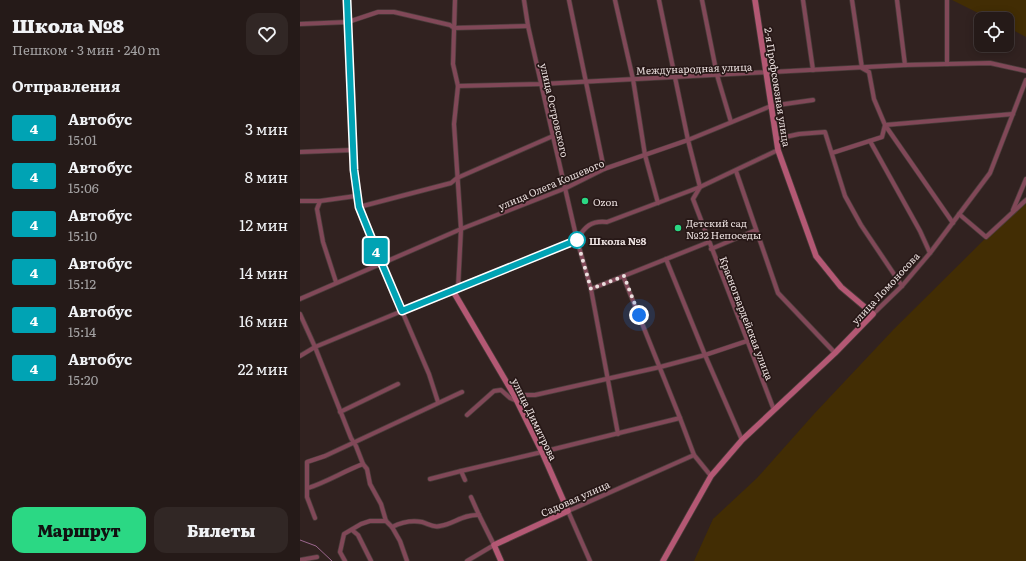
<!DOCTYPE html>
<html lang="ru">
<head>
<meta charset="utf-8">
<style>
	:root { --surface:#251a18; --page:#312725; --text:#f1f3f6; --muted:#a3a1a2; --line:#423837; --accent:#2bd884 }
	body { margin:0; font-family:Literata,serif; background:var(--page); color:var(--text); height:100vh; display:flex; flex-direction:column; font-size:15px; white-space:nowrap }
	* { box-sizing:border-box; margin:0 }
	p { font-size:13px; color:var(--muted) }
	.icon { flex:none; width:22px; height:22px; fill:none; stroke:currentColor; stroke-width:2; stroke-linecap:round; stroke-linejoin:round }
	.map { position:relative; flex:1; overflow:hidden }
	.sheet { display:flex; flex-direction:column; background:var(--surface); width:300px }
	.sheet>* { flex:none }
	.badge { padding:0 8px; border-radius:3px; font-size:14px; line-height:26px }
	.tools { position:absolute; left:674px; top:12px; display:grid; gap:8px }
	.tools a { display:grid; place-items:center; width:40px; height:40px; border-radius:8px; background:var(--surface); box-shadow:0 2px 10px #0003,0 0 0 1px var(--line); font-size:20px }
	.you { position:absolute; width:20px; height:20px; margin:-10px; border:3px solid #fff; border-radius:50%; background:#1a73e8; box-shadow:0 0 0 6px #1a73e833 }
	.map>.badge { position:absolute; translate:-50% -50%; box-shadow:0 0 0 2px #fff }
	h2 { padding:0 12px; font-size:15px; line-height:36px }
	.round { display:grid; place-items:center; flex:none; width:42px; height:42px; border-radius:12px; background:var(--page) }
	.overview { display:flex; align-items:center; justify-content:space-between; height:68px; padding:0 12px }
	h1 { font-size:19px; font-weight:800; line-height:30px }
	.action { display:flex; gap:8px; margin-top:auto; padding:8px 12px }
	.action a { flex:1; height:46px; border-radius:12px; background:var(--accent); color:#111; font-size:16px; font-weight:800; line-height:46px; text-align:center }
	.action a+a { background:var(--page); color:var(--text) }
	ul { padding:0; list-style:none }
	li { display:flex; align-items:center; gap:12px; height:48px; padding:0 12px }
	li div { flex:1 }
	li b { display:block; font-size:15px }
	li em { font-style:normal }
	li .badge { min-width:44px; font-weight:700; text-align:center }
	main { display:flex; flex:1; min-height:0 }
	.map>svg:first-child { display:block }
	.green { fill:#422d04 }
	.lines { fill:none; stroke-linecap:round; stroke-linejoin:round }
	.stream { stroke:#9b678d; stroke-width:1 }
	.street-casing { stroke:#4b3d3b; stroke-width:5.5 }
	.secondary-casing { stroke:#4b3d3b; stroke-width:7 }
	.street { stroke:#814858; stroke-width:4 }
	.secondary { stroke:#b45874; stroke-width:5.5 }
	.line-casing { stroke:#fff; stroke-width:9 }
	.line { stroke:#00a3b4; stroke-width:6 }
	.walk { stroke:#ebe0df; stroke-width:4; stroke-dasharray:0 7.2 }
	.poi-dot { fill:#2bd884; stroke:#271817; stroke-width:1.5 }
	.stop-dot { fill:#fff; stroke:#00a3b4; stroke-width:2 }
	.labels { text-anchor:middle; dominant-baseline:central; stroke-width:3.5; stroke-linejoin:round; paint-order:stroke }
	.street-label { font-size:10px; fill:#ebe0df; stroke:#271817 }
	.poi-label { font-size:10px; fill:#ebe0df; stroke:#271817; text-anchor:start }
	.stop-label { font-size:10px; font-weight:bold; fill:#ebe0df; stroke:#271817; text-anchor:start }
</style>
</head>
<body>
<main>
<section class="sheet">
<div class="overview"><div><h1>Школа №8</h1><p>Пешком · 3 мин · 240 m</p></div><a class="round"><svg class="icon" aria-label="heart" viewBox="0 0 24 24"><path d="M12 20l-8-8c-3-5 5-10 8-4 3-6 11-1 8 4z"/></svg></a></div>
<h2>Отправления</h2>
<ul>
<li><span class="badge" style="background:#00a3b4;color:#fff">4</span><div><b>Автобус</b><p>15:01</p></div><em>3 мин</em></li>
<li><span class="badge" style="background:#00a3b4;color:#fff">4</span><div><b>Автобус</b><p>15:06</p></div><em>8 мин</em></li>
<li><span class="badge" style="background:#00a3b4;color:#fff">4</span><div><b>Автобус</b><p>15:10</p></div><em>12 мин</em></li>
<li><span class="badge" style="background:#00a3b4;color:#fff">4</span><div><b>Автобус</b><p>15:12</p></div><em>14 мин</em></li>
<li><span class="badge" style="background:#00a3b4;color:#fff">4</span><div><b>Автобус</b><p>15:14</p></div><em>16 мин</em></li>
<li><span class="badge" style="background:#00a3b4;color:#fff">4</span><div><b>Автобус</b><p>15:20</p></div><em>22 мин</em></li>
</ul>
<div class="action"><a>Маршрут</a><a>Билеты</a></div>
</section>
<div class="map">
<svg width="726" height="561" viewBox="0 0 726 561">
	<rect width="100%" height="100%" fill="#312220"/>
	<g class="green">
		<path d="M 652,0 L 726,0 L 726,37 L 707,27 L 707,19 L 690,19 Z"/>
		<path d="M 726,203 L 726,561 L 394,561 L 413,519 L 457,478 L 514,414 L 594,329 L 704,220 Z"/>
	</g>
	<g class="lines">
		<path class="stream" d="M 0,540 L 16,546 L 32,561"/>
		<defs>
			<g id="street">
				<path d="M 155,0 L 153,64 L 158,86 L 154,124 L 161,229 L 158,289"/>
				<path d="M 224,0 L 228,26 L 253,136 L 277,240 L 291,289 L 318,434"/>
				<path d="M 269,0 L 304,169"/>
				<path d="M 315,0 L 333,79 L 345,155 L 358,203"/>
				<path d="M 359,0 L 388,140 L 400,187 L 393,199 L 474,410"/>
				<path d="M 402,0 L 417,75 L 431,122"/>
				<path d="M 503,0 L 513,70"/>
				<path d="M 552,0 L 562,68 L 569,72 L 574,99 L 585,125 L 653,223"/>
				<path d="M 597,0 L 605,65"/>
				<path d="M 647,0 L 647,64"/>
				<path d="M 0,24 L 48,22 L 78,12 L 94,12 L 150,25 L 154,28 L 228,26"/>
				<path d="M 158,86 L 241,84 L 605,65 L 690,63 L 726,71"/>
				<path d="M 476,139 L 499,134 L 525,132 L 545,196 L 561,225 L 602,286"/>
				<path d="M 570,141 L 620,231 L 630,253"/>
				<path d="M 0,152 L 53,150"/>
				<path d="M 532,153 L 582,137 L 585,125 L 713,114"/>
				<path d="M 436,171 L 478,293 L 535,353"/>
				<path d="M 0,201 L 20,201 L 56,196"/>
				<path d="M 20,201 L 17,209 L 23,242 L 36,282"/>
				<path d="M 59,207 L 151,183 L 157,178 L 253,136"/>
				<path d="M 713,210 L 726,179"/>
				<path d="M 659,214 L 686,237 L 726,200"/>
				<path d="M 277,239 C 285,227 291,220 307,222 L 400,187 L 478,150"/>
				<path d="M 411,249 L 456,230"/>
				<path d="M 366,259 L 405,355 L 442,440"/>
				<path d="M 323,276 L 380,418 L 394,455 L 411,476"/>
				<path d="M 291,289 L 409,242"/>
				<path d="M 0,299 L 161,229 L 266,188 L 304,169 L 388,140 L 471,106 L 513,100"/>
				<path d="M 0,314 L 15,347 L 51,438 L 56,446 L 63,464 L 67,469 L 70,484 L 81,504 L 86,521 L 92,527 L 100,541 L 107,561"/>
				<path d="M 573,314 L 602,286 L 630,253 L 690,173 L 726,80"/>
				<path d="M 0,356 L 15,347 L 102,311 L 129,374 L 138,402"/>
				<path d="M 214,395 L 235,395 L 360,367 L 405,355 L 447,341"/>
				<path d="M 40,412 L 98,384"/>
				<path d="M 167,415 L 194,391 L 201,390 L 210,398 L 217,401"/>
				<path d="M 161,471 L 165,480"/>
				<path d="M 130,479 L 161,471 L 242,452 L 380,418"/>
				<path d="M 8,488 C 27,482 44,471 63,464"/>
				<path d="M 15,518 L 7,497 L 7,462 L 25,456 L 162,392"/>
				<path d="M 92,527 C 102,522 112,520 122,522 C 129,524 133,528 140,526 C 154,524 163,514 179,515"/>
				<path d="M 52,530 L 58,535 L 71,561"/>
				<path d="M 0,560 L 17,557"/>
				<path d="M 45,561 L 40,552 L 44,534 L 61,524 L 70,521 L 86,521"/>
				<path d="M 167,561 L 194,545 L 179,515 L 171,497"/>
				<path d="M 290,561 L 268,511 L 394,455"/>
			</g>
			<g id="secondary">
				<path d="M 47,0 L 54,170 L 59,207 L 82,265 L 102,311 L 277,240"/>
				<path d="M 153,291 L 214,395 L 242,452 L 268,511 L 194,545 L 201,561"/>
				<path d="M 363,561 L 411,476 L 442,440 L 535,353 L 573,314 L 541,287 L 516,256 L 478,150 L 455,0"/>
			</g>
		</defs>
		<use href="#street" class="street-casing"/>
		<use href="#secondary" class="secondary-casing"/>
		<use href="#street" class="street"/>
		<use href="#secondary" class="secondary"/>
	</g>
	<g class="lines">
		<defs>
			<path id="line" d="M 47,0 L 54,170 L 59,207 L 82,264 L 102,311 L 277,240"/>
		</defs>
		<use href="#line" class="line-casing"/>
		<use href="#line" class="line"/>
		<path class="walk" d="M 277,240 L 291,289 L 324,276 L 339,315"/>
	</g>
	<g class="poi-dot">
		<circle cx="285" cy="201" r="4"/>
		<circle cx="378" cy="228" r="4"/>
	</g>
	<circle class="stop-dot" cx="277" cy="240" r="8"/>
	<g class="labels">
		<g class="street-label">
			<text transform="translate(394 68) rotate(-2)">Международная улица</text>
			<text transform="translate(478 87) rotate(81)">2-я Профсоюзная улица</text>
			<text transform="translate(255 110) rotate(77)">улица Островского</text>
			<text transform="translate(251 184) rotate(-23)">улица Олега Кошевого</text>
			<text transform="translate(585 288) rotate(-47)">улица Ломоносова</text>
			<text transform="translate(447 318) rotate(69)">Красногвардейская улица</text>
			<text transform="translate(235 419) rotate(64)">улица Димитрова</text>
			<text transform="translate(275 498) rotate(-24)">Садовая улица</text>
		</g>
		<g class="poi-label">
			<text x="293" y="201">Ozon</text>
			<text x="386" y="222">Детский сад<tspan x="386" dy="12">№32 Непоседы</tspan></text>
		</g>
		<g class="stop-label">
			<text x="289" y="240">Школа №8</text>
		</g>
	</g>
</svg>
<div class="tools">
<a><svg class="icon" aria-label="locate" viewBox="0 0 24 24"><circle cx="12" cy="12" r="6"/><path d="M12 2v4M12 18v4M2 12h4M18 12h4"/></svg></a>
</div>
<div class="you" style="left:339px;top:315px"></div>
<b class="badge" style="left:76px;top:251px;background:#00a3b4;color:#fff">4</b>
</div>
</main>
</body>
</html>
